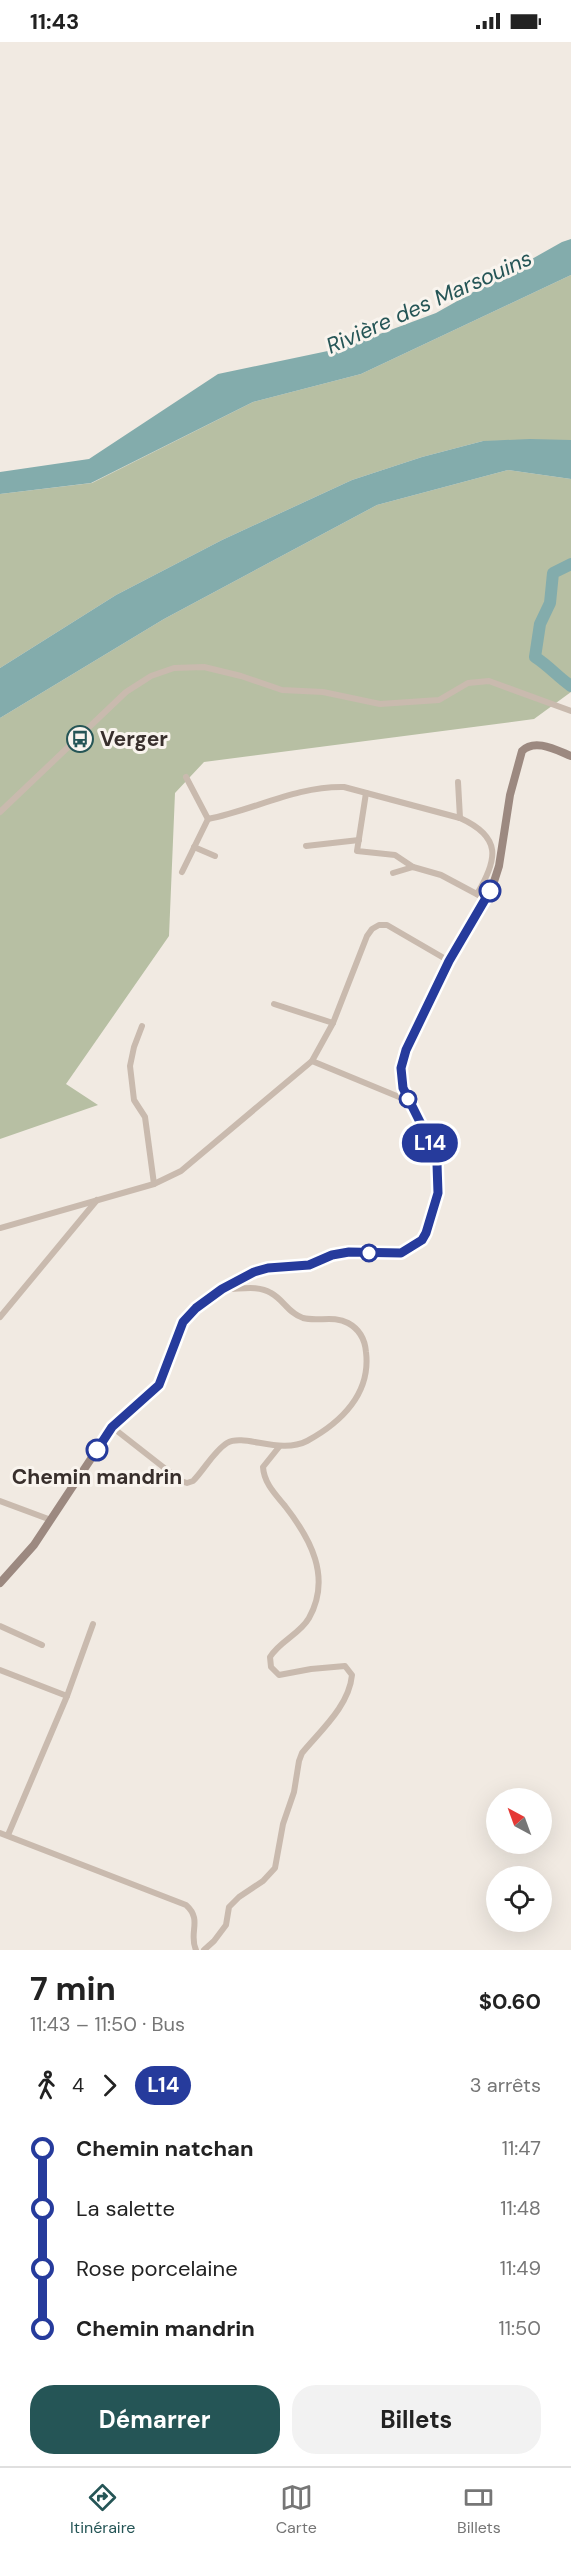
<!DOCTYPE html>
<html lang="fr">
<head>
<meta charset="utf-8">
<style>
	:root { --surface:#fff; --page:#f2f2f2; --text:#222; --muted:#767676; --line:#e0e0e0; --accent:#255556 }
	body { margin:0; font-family:"DM Sans",sans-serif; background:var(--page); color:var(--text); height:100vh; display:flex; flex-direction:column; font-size:22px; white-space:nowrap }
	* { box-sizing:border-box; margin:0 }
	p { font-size:20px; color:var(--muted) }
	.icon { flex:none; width:33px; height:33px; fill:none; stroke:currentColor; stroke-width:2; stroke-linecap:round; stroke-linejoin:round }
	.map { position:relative; height:1908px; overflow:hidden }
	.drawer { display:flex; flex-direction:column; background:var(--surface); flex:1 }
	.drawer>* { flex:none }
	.badge { padding:0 12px; border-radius:20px; font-size:21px; line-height:39px }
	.needle { width:39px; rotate:319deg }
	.fabs { position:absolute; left:486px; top:1746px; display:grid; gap:12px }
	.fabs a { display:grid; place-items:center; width:66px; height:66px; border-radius:50%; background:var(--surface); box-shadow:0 6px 24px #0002; font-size:30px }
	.map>.badge { position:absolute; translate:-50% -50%; box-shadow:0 0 0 3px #fff }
	.legs { display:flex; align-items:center; gap:9px; height:66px; padding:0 30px; font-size:20px }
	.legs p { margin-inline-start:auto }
	.summary { display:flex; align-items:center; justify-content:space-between; height:102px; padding:0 30px }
	h1 { font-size:33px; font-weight:700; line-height:45px }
	.button { display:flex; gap:12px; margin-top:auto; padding:12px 30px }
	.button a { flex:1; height:69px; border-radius:24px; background:var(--accent); color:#fff; font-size:24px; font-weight:700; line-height:69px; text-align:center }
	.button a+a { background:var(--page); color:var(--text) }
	ul { padding:0 30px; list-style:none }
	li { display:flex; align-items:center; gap:21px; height:60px; font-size:22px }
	li i { display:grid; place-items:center; width:9px; height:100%; margin:0 8px; background:currentColor }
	li i::after { content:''; width:15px; height:15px; margin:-8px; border:4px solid; border-radius:50%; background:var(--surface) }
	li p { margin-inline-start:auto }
	li:first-child i { background:linear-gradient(#0000 50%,currentColor 0) }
	li:last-child i { background:linear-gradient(currentColor 50%,#0000 0) }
	.status { display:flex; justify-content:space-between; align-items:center; height:42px; padding:0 30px; background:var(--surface); direction:ltr }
	.status svg { height:16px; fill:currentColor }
	.tab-bar { display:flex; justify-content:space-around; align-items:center; height:84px; border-top:2px solid var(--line); background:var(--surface); font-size:16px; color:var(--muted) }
	.tab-bar a { display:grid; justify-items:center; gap:3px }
	.tab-bar .selected { color:var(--accent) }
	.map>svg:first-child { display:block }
	.green { fill:#b7bfa3 }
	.water { fill:#83acac }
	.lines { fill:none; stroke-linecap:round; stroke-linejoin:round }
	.river { stroke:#83acac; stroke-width:12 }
	.street { stroke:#c9baae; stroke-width:6 }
	.secondary { stroke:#9c8980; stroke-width:8 }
	.line-1-casing { stroke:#fff; stroke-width:14 }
	.line-1 { stroke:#263b9c; stroke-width:9 }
	.stop-1-dot { fill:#fff; stroke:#263b9c; stroke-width:3 }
	.labels { text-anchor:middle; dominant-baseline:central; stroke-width:6; stroke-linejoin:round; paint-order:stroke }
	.poi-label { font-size:21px; font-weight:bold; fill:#382f2c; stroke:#f9f4ee; text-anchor:start }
	.stop-label { font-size:21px; font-weight:bold; fill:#382f2c; stroke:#f9f4ee }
	.water-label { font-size:22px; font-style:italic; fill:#255556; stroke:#f9f4ee }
</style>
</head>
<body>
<div class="status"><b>11:43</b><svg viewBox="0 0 49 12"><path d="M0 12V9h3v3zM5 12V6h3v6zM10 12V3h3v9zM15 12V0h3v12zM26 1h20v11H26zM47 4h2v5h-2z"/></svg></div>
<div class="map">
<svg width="571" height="1908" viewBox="0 0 571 1908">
	<rect width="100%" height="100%" fill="#f1eae2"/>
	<g class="green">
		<path d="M 571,233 L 571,398 L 483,399 L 422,415 L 352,438 L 222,498 L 116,553 L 0,626 L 0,452 L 92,441 L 253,360 L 361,332 Z"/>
		<path d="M 508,428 L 571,437 L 571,650 L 534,677 L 204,720 L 175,751 L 169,894 L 66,1042 L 98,1063 L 0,1097 L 0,676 L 164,577 L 377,463 Z"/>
	</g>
	<g class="water">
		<path d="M 571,197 L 571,233 L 361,332 L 253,360 L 91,441 L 0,452 L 0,430 L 89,417 L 218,332 L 342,306 L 436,271 L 562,200 Z"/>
		<path d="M 530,397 L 571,398 L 571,437 L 508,428 L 377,463 L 164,577 L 0,676 L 0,626 L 116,553 L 222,498 L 352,438 L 422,415 L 483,399 Z"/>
	</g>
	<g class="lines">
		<path class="river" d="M 571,522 L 553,531 L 550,561 L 540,582 L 535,615 C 549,624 558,635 571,644"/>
		<g class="street">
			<path d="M 186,735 L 208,777 C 254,768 296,744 344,745 L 460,776 C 502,795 498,817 477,852"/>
			<path d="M 458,740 L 460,776"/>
			<path d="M 366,751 L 357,809 L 395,813 L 413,825"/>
			<path d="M 0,770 L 126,650 L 151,634 L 174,626 L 204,625 L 241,634 L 282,648 L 323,650 L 380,662 L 439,658 L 468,641 L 489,639 L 571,669"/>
			<path d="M 306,804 L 359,798"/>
			<path d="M 194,805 L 215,814"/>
			<path d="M 182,830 L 208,777"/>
			<path d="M 393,831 L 413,825 L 441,833 L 486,857"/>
			<path d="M 274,962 L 333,981"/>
			<path d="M 142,984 L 134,1005 L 130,1024 L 134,1058 L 145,1075 L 154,1142"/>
			<path d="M 312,1019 L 404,1057 L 407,1056"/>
			<path d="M 0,1186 L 154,1142 L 181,1129 L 312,1019 L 333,981 L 367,894 L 372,887 L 379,883 L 387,883 L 449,919"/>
			<path d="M 0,1275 L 97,1158"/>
			<path d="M 112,1385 L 181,1439 L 187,1441 L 193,1439 C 204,1428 214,1409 227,1401 C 244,1391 280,1413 307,1399 C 342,1380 371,1351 366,1310 C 365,1298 359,1287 348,1281 C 334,1273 317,1280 303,1276 C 288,1271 284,1258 271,1251 C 257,1242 238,1248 222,1247"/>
			<path d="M 0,1459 L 51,1478"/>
			<path d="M 0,1584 L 42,1603"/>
			<path d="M 0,1628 L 67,1654"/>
			<path d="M 0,1791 L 186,1863 C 203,1878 188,1891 196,1908"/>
			<path d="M 8,1793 L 67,1654 L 93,1582"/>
			<path d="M 204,1908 L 214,1899 L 226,1883 L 229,1865 L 239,1855 L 263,1839 L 275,1826 L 283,1782 L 294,1750 L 299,1719 L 302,1711 C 321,1688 349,1664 352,1633 L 345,1624 L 311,1627 L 279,1633 L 271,1625 L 270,1615 C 280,1599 300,1592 309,1576 C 332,1535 310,1496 285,1464 C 275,1452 264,1441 263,1425 L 279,1405"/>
		</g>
		<path class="secondary" d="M 0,1541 L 34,1503 L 112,1385 L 159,1343 L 179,1287 L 196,1266 L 222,1247 L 254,1230 L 269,1226 L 309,1223 L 339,1211 L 401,1211 L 415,1203 L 427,1191 L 438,1151 L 437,1122 L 429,1098 L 403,1045 L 401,1026 L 407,1008 L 449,919 L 491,849 L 499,824 L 510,753 L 522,709 C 535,696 556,708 571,714"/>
	</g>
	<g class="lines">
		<defs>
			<path id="line-1" d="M 97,1408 L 112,1385 L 159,1343 L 183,1280 L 196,1266 L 222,1247 L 254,1230 L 268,1226 L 309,1223 L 332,1213 L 349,1210 L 401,1211 L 422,1198 L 426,1191 L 438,1151 L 437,1122 L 429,1098 L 403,1046 L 401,1026 L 406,1008 L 449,919 L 490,849"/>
		</defs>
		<use href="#line-1" class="line-1-casing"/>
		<use href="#line-1" class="line-1"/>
	</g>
	<defs>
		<symbol id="bus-ring" viewBox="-11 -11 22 22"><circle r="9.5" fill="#f9f4ee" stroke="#255556" stroke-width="1.5"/><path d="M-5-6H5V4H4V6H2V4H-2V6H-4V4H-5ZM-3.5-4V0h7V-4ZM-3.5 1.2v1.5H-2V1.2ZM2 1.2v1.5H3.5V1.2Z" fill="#255556"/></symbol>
	</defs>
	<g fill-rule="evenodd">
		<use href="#bus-ring" x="65" y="682" width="30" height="30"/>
	</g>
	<g class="stop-1-dot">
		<circle cx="490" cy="849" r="10"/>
		<circle cx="408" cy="1057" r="8"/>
		<circle cx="369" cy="1211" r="8"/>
		<circle cx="97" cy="1408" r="10"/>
	</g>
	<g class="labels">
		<g class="poi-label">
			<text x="100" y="697">Verger</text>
		</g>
		<g class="stop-label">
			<text x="97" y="1435">Chemin mandrin</text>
		</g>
		<g class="water-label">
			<text transform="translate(429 260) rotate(-24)">Rivière des Marsouins</text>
		</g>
	</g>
</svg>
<div class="fabs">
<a><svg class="needle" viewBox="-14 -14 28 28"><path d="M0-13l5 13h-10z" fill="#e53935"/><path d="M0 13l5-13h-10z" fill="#767676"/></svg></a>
<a><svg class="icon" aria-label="locate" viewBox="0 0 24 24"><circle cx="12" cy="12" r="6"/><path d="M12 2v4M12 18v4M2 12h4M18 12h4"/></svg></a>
</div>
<b class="badge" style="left:430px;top:1101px;background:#263b9c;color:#fff">L14</b>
</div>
<section class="drawer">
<div class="summary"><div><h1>7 min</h1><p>11:43 – 11:50 · Bus</p></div><b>$0.60</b></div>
<div class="legs"><svg class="icon" aria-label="walk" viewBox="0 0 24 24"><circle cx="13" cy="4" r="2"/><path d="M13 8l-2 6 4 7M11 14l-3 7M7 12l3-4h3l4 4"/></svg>4<svg class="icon" aria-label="forward" viewBox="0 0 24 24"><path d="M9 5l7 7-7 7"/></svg><b class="badge" style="background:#263b9c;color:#fff">L14</b><p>3 arrêts</p></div>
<ul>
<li><i style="color:#263b9c"></i><b>Chemin natchan</b><p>11:47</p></li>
<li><i style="color:#263b9c"></i><span>La salette</span><p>11:48</p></li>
<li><i style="color:#263b9c"></i><span>Rose porcelaine</span><p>11:49</p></li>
<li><i style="color:#263b9c"></i><b>Chemin mandrin</b><p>11:50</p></li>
</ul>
<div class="button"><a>Démarrer</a><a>Billets</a></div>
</section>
<nav class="tab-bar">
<a class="selected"><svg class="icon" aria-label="directions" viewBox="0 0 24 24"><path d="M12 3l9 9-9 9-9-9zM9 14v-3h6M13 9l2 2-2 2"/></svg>Itinéraire</a>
<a><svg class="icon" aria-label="map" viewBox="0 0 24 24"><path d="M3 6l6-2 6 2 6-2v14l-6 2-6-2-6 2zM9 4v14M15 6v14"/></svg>Carte</a>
<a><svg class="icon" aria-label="tickets" viewBox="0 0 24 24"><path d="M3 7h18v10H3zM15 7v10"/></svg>Billets</a>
</nav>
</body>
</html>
